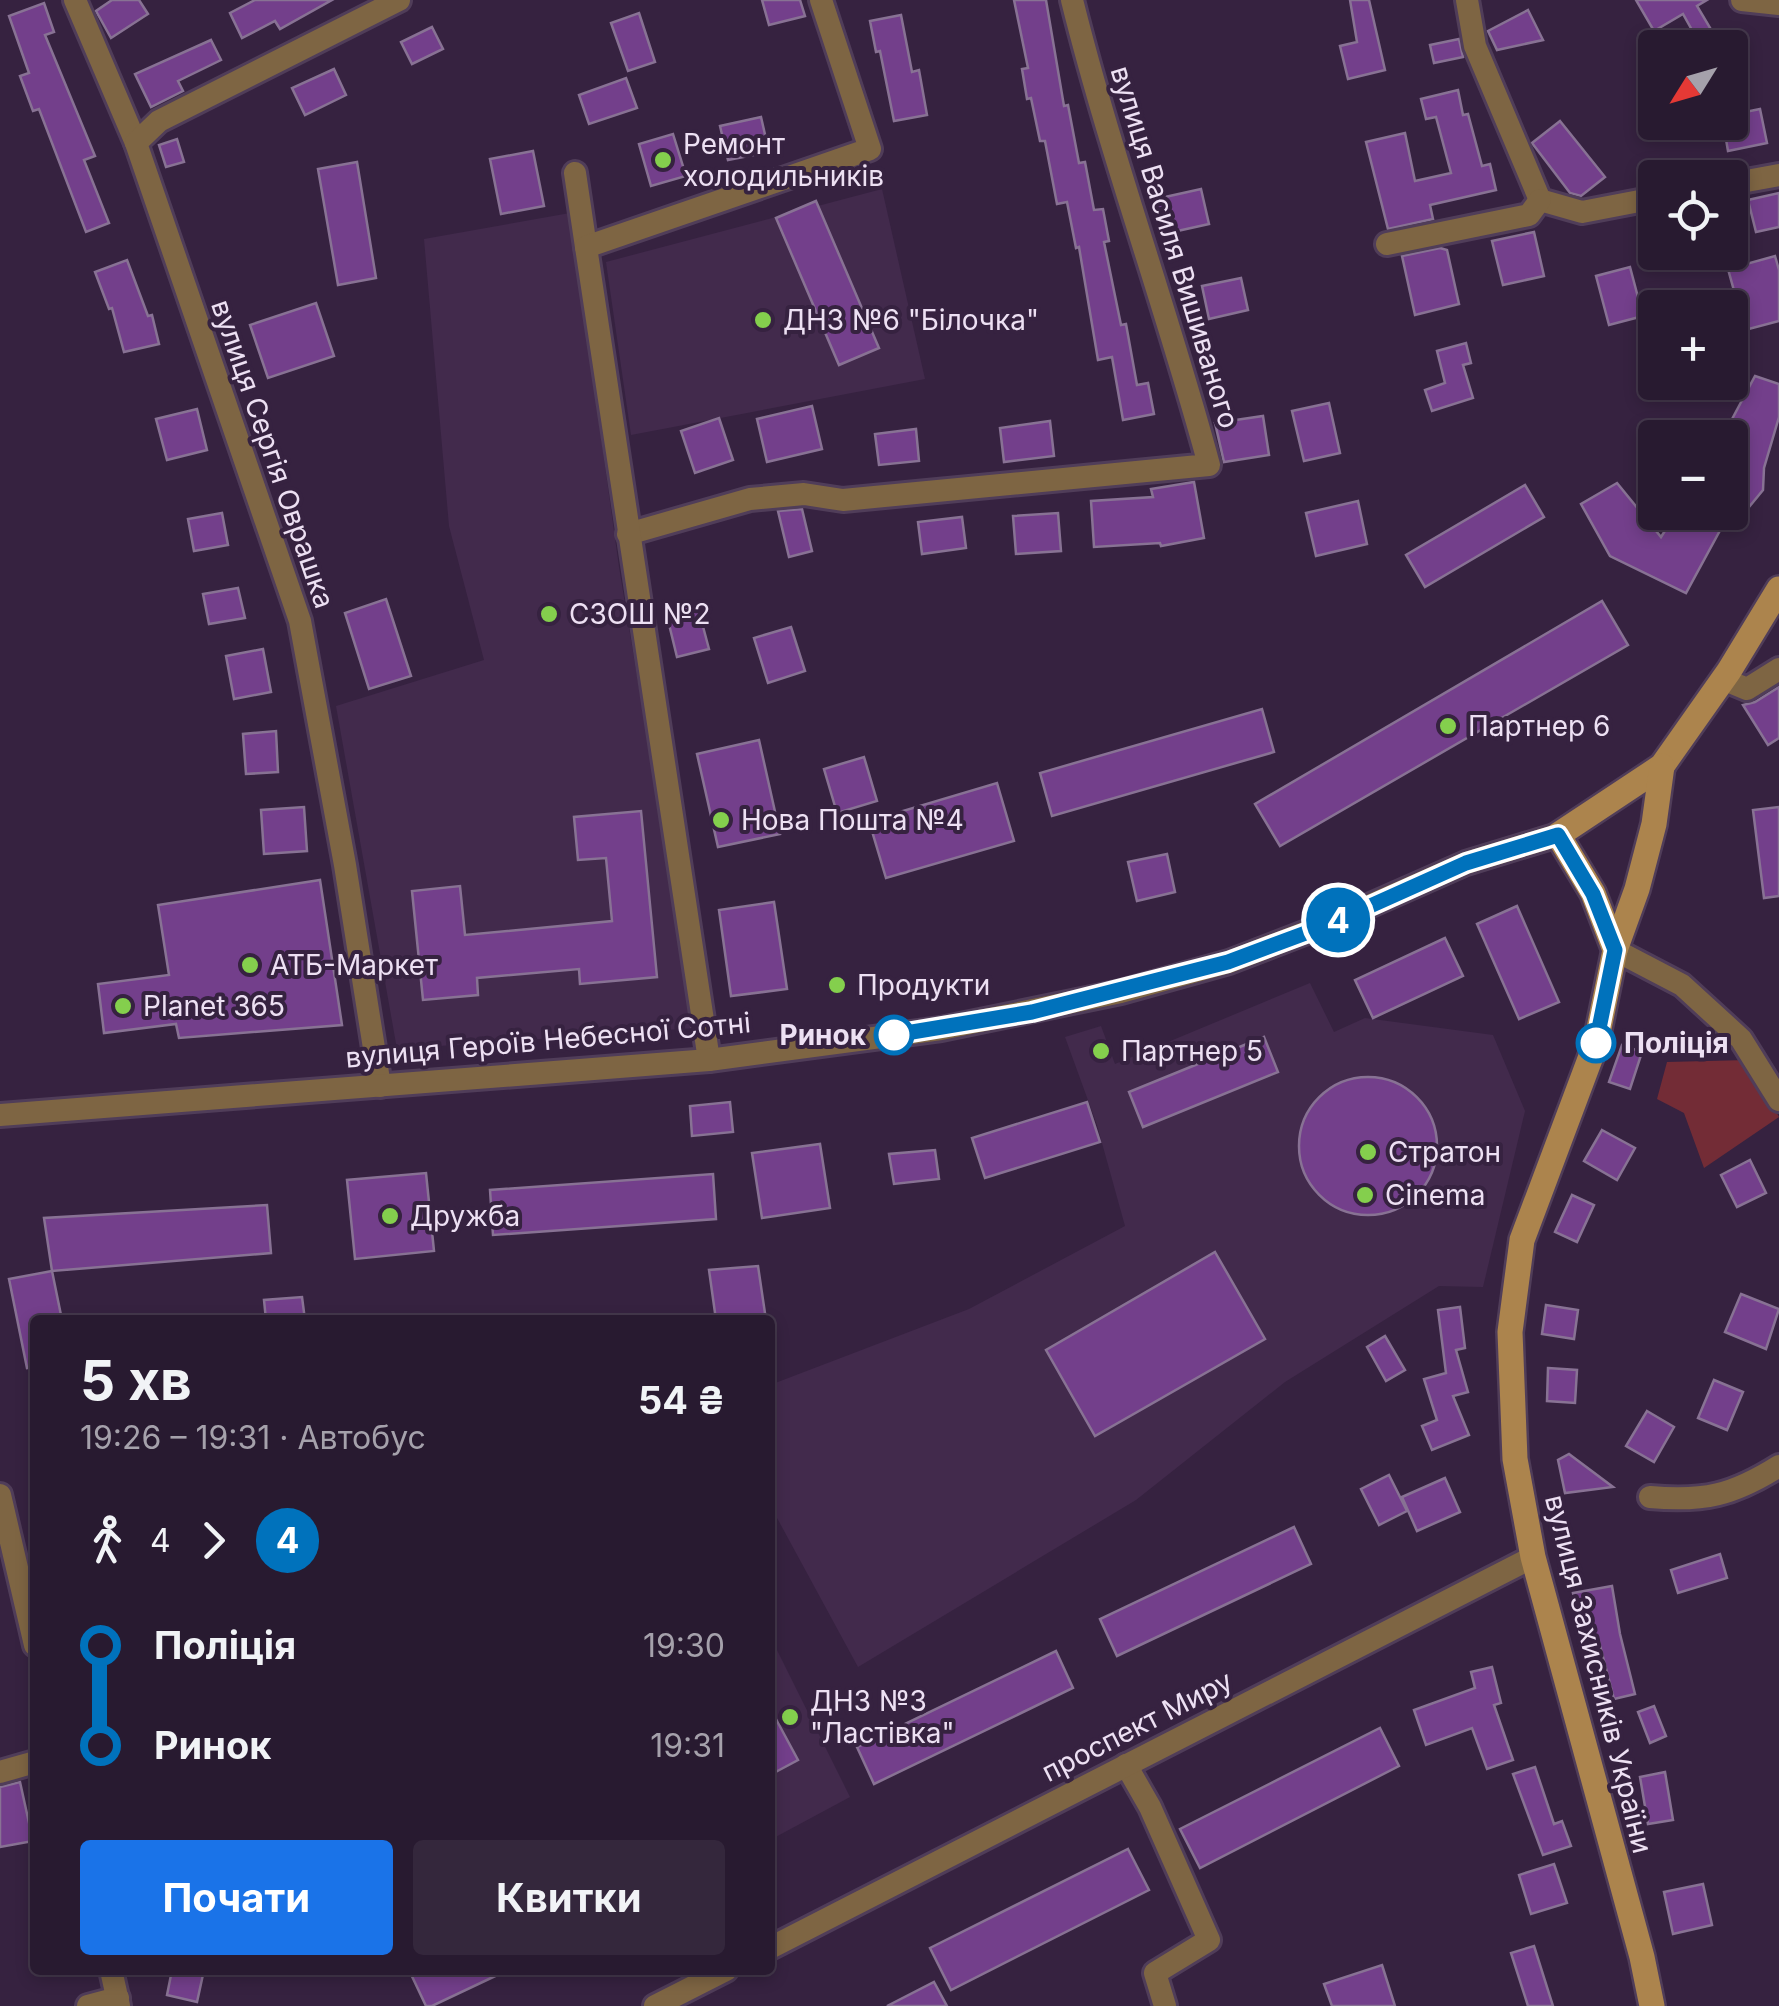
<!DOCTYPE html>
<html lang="uk">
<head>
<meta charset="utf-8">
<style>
	:root { --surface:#281a30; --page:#34273c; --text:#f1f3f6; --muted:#a5a1ab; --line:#44384c; --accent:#1a73e8 }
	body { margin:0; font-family:Inter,sans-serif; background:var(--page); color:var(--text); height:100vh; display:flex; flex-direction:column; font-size:38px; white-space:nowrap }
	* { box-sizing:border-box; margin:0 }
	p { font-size:32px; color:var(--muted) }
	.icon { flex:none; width:55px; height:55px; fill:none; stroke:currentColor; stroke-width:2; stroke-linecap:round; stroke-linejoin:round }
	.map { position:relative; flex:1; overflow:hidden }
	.side { position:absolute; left:30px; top:1315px; width:745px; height:660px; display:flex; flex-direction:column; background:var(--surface); border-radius:10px; box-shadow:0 5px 15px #0003,0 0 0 2px var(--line) }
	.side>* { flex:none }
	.badge { padding:0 20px; border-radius:32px; font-size:35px; line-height:65px }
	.needle { width:65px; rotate:233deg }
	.tools { position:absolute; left:1638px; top:30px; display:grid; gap:20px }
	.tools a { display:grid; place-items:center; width:110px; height:110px; border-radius:10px; background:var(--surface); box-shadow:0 5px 15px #0003,0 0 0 2px var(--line); font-size:50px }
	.map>.badge { position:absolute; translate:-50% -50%; box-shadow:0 0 0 5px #fff }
	.legs { display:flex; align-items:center; gap:15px; height:110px; padding:0 50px; font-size:32px }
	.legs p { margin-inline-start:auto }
	.head { display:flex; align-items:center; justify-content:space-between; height:170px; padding:0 50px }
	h1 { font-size:55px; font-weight:700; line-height:75px }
	.cta { display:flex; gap:20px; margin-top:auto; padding:20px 50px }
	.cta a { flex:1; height:115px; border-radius:10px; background:var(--accent); color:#fff; font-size:40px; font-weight:700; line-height:115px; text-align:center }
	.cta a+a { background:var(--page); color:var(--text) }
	ul { padding:0 50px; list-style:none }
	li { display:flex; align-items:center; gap:35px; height:100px; font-size:38px }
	li i { display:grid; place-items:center; width:15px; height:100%; margin:0 12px; background:currentColor }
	li i::after { content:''; width:25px; height:25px; margin:-12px; border:8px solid; border-radius:50%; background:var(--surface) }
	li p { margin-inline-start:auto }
	li:first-child i { background:linear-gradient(#0000 50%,currentColor 0) }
	li:last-child i { background:linear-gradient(currentColor 50%,#0000 0) }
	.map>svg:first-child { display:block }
	.built { fill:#422a4c }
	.green { fill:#732c36 }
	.building { fill:#733f8b; stroke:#887294; stroke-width:2.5 }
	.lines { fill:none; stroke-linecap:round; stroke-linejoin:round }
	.minor-casing { stroke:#503d59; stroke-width:28 }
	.secondary-casing { stroke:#503d59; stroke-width:30 }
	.minor { stroke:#7e6543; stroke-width:22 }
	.secondary { stroke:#ac844d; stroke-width:25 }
	.line-1-casing { stroke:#fff; stroke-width:22 }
	.line-1 { stroke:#0072bc; stroke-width:15 }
	.poi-dot { fill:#84cf4d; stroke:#362240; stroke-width:4 }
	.stop-1-dot { fill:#fff; stroke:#0072bc; stroke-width:5 }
	.labels { text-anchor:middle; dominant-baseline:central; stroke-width:8; stroke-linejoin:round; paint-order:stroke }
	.poi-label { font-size:28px; fill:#ede0f3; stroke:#362240; text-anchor:start }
	.street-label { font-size:28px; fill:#ede0f3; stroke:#362240 }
	.stop-label { font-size:28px; font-weight:bold; fill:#ede0f3; stroke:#362240; text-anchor:end }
</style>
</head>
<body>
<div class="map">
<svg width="1779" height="2006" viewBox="0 0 1779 2006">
	<rect width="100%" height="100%" fill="#362240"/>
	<g class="built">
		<path d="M 882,189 L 925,379 L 631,435 L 606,262 Z"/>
		<path d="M 570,213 L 619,567 L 695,1028 L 397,1049 L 336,706 L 484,660 L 449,526 L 424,239 Z"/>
		<path d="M 1310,983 L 1334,1032 L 1365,1018 L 1493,1035 L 1525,1111 L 1483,1287 L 1439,1286 L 1285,1382 L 1136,1500 L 858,1667 L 770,1505 L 770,1385 L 969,1309 L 1125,1226 L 1097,1125 L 1065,1037 L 1101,1026 L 1115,1064 Z"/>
		<path d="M 770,1636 L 850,1797 L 770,1840 Z"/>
	</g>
	<path class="green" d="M 1748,1060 L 1779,1117 L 1704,1168 L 1684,1113 L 1657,1099 L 1667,1062 Z"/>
	<g class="building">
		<path d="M 112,0 L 139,0 L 148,14 L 111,38 L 96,11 Z"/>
		<path d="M 255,0 L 332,0 L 280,29 L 275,21 L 242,38 L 230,13 Z"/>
		<path d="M 762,0 L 800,0 L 805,16 L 769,25 Z"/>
		<path d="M 1014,0 L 1046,0 L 1064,106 L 1068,105 L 1079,163 L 1085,162 L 1094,210 L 1103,209 L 1109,241 L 1104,242 L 1121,325 L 1126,324 L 1137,385 L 1148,383 L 1154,414 L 1123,420 L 1112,357 L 1098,360 L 1079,247 L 1076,248 L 1067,202 L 1057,204 L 1045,141 L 1040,141 L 1031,98 L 1027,99 L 1022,69 L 1028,68 Z"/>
		<path d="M 1350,0 L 1369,0 L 1385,70 L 1348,79 L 1340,46 L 1357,42 Z"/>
		<path d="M 1636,0 L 1707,0 L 1697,6 L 1722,48 L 1702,48 L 1683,14 L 1654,31 Z"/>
		<path d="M 44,3 L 54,32 L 45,35 L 95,156 L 84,160 L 109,223 L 86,232 L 39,109 L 33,111 L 20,76 L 29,73 L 9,16 Z"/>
		<path d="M 1528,10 L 1543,40 L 1497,50 L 1488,31 Z"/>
		<path d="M 639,13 L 655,62 L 628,71 L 611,23 Z"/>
		<path d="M 901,15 L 912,72 L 919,70 L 927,115 L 894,121 L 880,51 L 876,52 L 870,21 Z"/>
		<path d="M 432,27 L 443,49 L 412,64 L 401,42 Z"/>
		<path d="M 1459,39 L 1463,57 L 1434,63 L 1430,45 Z"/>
		<path d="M 211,40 L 221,60 L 178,81 L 183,91 L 151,107 L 135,74 Z"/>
		<path d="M 334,69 L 346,95 L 305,115 L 292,88 Z"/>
		<path d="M 626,78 L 637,108 L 589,124 L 579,95 Z"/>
		<path d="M 1458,90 L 1463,115 L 1468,114 L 1482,166 L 1490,164 L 1496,190 L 1430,205 L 1433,219 L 1388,229 L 1366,142 L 1405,133 L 1415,181 L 1451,173 L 1436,117 L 1426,119 L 1421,99 Z"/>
		<path d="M 1760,109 L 1767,143 L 1728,151 L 1723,122 L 1730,122 L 1730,115 Z"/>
		<path d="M 761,117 L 769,152 L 728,160 L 720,126 Z"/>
		<path d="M 1560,121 L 1605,177 L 1581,196 L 1570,193 L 1532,143 Z"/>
		<path d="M 673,134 L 686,176 L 651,186 L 639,144 Z"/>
		<path d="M 177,139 L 184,162 L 166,167 L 159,145 Z"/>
		<path d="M 533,151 L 544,206 L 501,214 L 490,159 Z"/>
		<path d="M 357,162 L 376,278 L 338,285 L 318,169 Z"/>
		<path d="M 1201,189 L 1209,224 L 1164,234 L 1156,199 Z"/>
		<path d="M 1779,193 L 1779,227 L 1756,232 L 1748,200 Z"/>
		<path d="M 816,201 L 879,348 L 839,365 L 776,218 Z"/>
		<path d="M 1534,232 L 1544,276 L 1503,285 L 1492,241 Z"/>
		<path d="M 1440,248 L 1447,250 L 1459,304 L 1415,315 L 1402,256 Z"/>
		<path d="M 1775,256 L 1779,270 L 1779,321 L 1745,330 L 1728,269 Z"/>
		<path d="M 127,260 L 148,316 L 152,315 L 159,344 L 124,352 L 112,308 L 109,309 L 95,272 Z"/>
		<path d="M 1630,267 L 1643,316 L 1609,325 L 1596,276 Z"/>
		<path d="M 1241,278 L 1248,310 L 1209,319 L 1202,286 Z"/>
		<path d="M 316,303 L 334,356 L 268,378 L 250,325 Z"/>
		<path d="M 1466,343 L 1471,363 L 1463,365 L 1473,398 L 1432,411 L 1425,390 L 1445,383 L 1437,351 Z"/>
		<path d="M 1755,376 L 1779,384 L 1779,417 L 1764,468 L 1763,490 L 1749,507 L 1730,501 L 1730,438 L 1722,438 Z"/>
		<path d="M 1329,403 L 1340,453 L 1304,461 L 1292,411 Z"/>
		<path d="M 812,406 L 822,449 L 767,462 L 757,419 Z"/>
		<path d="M 197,409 L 207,450 L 167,460 L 156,419 Z"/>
		<path d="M 1263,416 L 1269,455 L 1224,462 L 1215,423 Z"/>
		<path d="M 719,418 L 733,460 L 695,473 L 681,431 Z"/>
		<path d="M 1050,421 L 1054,456 L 1004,462 L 1000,428 Z"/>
		<path d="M 916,429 L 919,461 L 879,465 L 875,434 Z"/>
		<path d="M 1194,482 L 1204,538 L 1161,546 L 1160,543 L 1094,547 L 1091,501 L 1153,497 L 1151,489 Z"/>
		<path d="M 1617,483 L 1661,537 L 1677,512 L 1730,512 L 1686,593 L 1610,556 L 1581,504 Z"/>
		<path d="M 1525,485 L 1544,517 L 1425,587 L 1406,555 Z"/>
		<path d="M 1358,501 L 1367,544 L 1316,556 L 1306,513 Z"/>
		<path d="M 802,509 L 812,551 L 789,557 L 778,511 Z"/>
		<path d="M 222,513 L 228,545 L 194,551 L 188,519 Z"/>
		<path d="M 1058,513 L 1061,551 L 1016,554 L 1013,516 Z"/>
		<path d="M 962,517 L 966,548 L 922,554 L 918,522 Z"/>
		<path d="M 238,588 L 245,618 L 209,624 L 203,594 Z"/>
		<path d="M 386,599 L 411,676 L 369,689 L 345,613 Z"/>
		<path d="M 1602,601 L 1628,645 L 1280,846 L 1255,804 Z"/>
		<path d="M 697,604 L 709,649 L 677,657 L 666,612 Z"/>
		<path d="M 791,627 L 805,671 L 768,683 L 754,638 Z"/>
		<path d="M 263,649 L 271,692 L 234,699 L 226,656 Z"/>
		<path d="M 1779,687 L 1779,738 L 1768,745 L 1743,705 L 1755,702 Z"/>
		<path d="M 1262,709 L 1274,752 L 1052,816 L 1040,773 Z"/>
		<path d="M 276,731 L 278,772 L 246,774 L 243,734 Z"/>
		<path d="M 759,740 L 780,834 L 718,847 L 697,754 Z"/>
		<path d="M 864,757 L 877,801 L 837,813 L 824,769 Z"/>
		<path d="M 997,783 L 1014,841 L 886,878 L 869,821 Z"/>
		<path d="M 304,807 L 307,851 L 264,854 L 261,810 Z"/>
		<path d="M 1779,807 L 1779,896 L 1764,898 L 1753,810 Z"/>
		<path d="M 641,811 L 657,977 L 580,984 L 579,969 L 477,978 L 478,995 L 423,1000 L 412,891 L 460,886 L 465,935 L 612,921 L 606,858 L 578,860 L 574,817 Z"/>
		<path d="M 1167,854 L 1175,892 L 1137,901 L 1128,862 Z"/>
		<path d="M 320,880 L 342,1025 L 179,1038 L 176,1024 L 104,1033 L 98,984 L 169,975 L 158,905 Z"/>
		<path d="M 774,902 L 787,989 L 731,996 L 719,910 Z"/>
		<path d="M 1517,906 L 1559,1002 L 1519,1019 L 1477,924 Z"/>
		<path d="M 1445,938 L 1463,976 L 1373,1018 L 1355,980 Z"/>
		<path d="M 1264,1037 L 1278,1072 L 1143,1127 L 1129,1092 Z"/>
		<path d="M 1622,1045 L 1642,1052 L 1630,1089 L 1609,1082 Z"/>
		<circle cx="1368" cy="1146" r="69"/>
		<path d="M 730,1102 L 733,1132 L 692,1136 L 690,1106 Z"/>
		<path d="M 1087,1102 L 1100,1142 L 985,1178 L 972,1138 Z"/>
		<path d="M 1602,1130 L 1635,1148 L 1617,1180 L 1584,1161 Z"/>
		<path d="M 820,1144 L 830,1208 L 762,1218 L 752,1153 Z"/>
		<path d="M 935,1150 L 939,1179 L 894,1184 L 889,1154 Z"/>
		<path d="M 1750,1160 L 1766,1193 L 1737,1207 L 1721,1175 Z"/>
		<path d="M 426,1173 L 434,1251 L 355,1259 L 347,1180 Z"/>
		<path d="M 713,1174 L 716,1219 L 493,1235 L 490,1190 Z"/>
		<path d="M 1572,1195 L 1594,1205 L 1577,1242 L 1555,1232 Z"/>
		<path d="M 267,1205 L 271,1253 L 52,1271 L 44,1218 Z"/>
		<path d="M 1215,1252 L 1265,1339 L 1095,1436 L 1046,1350 Z"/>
		<path d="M 758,1266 L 766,1320 L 716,1320 L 709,1270 Z"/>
		<path d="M 52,1271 L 62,1320 L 35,1320 L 35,1367 L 27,1368 L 9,1279 Z"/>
		<path d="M 1741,1294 L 1779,1309 L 1766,1349 L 1725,1332 Z"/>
		<path d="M 302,1297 L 305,1320 L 266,1320 L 264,1300 Z"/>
		<path d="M 1546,1305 L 1578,1310 L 1574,1339 L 1542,1334 Z"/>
		<path d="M 1460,1307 L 1465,1348 L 1456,1350 L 1468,1392 L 1453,1396 L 1469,1435 L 1432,1450 L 1422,1426 L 1437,1420 L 1424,1379 L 1446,1373 L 1438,1310 Z"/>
		<path d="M 1385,1336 L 1405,1370 L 1386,1381 L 1367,1347 Z"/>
		<path d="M 1548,1368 L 1577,1370 L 1575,1403 L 1547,1401 Z"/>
		<path d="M 1714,1380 L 1743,1392 L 1727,1430 L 1698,1418 Z"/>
		<path d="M 1647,1411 L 1674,1427 L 1654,1462 L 1626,1446 Z"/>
		<path d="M 1569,1454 L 1613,1487 L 1565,1493 L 1558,1460 Z"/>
		<path d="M 1389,1475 L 1407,1511 L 1379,1525 L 1361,1489 Z"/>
		<path d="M 1445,1478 L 1460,1512 L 1417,1531 L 1402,1497 Z"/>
		<path d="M 1294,1527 L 1311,1564 L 1117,1656 L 1100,1619 Z"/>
		<path d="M 1720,1554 L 1727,1578 L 1678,1593 L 1671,1570 Z"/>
		<path d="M 1612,1586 L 1620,1634 L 1635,1694 L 1614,1699 L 1598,1638 L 1582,1641 L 1573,1593 Z"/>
		<path d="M 1056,1651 L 1073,1688 L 874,1784 L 857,1747 Z"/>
		<path d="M 1492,1667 L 1501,1703 L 1494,1705 L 1513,1760 L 1487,1769 L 1472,1728 L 1426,1745 L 1414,1710 L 1475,1688 L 1471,1672 Z"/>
		<path d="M 1654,1706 L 1666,1736 L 1650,1743 L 1638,1712 Z"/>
		<path d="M 770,1708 L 798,1760 L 770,1775 Z"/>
		<path d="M 1380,1728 L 1399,1766 L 1200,1868 L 1180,1829 Z"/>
		<path d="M 1535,1767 L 1554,1824 L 1562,1821 L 1571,1846 L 1543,1855 L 1513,1774 Z"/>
		<path d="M 1665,1772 L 1673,1820 L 1648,1824 L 1640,1777 Z"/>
		<path d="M 20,1782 L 33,1841 L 0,1847 L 0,1787 Z"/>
		<path d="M 1128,1849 L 1149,1890 L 951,1990 L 930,1948 Z"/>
		<path d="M 1554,1864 L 1567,1903 L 1531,1914 L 1519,1875 Z"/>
		<path d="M 1703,1884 L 1712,1925 L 1673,1934 L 1664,1892 Z"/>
		<path d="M 1534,1946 L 1553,2006 L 1528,2006 L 1511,1953 Z"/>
		<path d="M 1382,1965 L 1395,2006 L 1332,2006 L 1324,1984 Z"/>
		<path d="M 172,1970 L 204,1970 L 197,2002 L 167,1995 Z"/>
		<path d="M 409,1970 L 508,1970 L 432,2006 L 426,2006 Z"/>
		<path d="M 934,1982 L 947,2006 L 887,2006 Z"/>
	</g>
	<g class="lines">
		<defs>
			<g id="minor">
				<path d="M 75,0 L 136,143"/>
				<path d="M 1467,0 L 1475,46 L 1540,200 L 1582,212 L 1655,198"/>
				<path d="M 1742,0 L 1779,4"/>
				<path d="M 575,173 L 586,247"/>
				<path d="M 1730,184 L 1779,175"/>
				<path d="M 1387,244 L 1529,215 L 1540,200"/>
				<path d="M 628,534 L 750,499 L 804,494 L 843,500 L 1209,465 C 1167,309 1111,157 1072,0"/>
				<path d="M 1723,679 L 1747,689 L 1779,669"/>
				<path d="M 1615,950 L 1682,985 L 1741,1039 L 1779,1100"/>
				<path d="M 709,1060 L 586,247 L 870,149 L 821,0"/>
				<path d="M 380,1086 L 345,865 L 300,621 L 136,143 L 159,121 L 399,0"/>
				<path d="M 0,1115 L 709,1060 L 941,1029 L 1121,992 L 1229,962 L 1330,923 L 1466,863 L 1558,835"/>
				<path d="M 0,1495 L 35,1645"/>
				<path d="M 1650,1497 C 1704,1502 1733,1495 1779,1466"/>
				<path d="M 1126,1765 L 1150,1807 L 1209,1940 L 1155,1973 L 1165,2006"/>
				<path d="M 0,1772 L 35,1762"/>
				<path d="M 770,1948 L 1533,1557"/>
				<path d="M 111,1970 L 119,2006"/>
				<path d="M 88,2006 L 118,1998"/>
				<path d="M 655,2006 L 726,1970"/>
			</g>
			<g id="secondary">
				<path d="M 1615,950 L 1593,893 L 1558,835 L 1662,766 L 1729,671 L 1779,589"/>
				<path d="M 1652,2006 L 1642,1957 L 1533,1557 L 1515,1459 L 1510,1332 L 1522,1240 L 1596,1043 L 1615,950 L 1637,889 L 1654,824 L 1662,766"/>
			</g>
		</defs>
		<use href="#minor" class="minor-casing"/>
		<use href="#secondary" class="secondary-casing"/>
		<use href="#minor" class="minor"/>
		<use href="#secondary" class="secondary"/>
	</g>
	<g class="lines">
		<defs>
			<path id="line-1" d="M 894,1035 L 1032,1012 L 1228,962 L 1330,924 L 1466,863 L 1558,835 L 1593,894 L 1615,950 L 1596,1043"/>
		</defs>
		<use href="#line-1" class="line-1-casing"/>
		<use href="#line-1" class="line-1"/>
	</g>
	<g class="poi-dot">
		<circle cx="663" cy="160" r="10"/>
		<circle cx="763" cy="320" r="10"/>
		<circle cx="549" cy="614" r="10"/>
		<circle cx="1448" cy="726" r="10"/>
		<circle cx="721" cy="820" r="10"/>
		<circle cx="250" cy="965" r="10"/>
		<circle cx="837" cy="985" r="10"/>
		<circle cx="123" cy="1006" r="10"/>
		<circle cx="1101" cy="1051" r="10"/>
		<circle cx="1368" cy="1152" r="10"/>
		<circle cx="1365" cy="1195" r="10"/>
		<circle cx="390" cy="1216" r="10"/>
		<circle cx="790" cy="1717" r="10"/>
	</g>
	<g class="stop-1-dot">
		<circle cx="894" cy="1035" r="18"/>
		<circle cx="1596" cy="1043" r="18"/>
	</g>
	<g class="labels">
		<g class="poi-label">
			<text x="683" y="144">Ремонт<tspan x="683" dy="32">холодильників</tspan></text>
			<text x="783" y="320">ДНЗ №6 "Білочка"</text>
			<text x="569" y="614">СЗОШ №2</text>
			<text x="1468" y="726">Партнер 6</text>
			<text x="741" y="820">Нова Пошта №4</text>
			<text x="270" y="965">АТБ-Маркет</text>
			<text x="857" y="985">Продукти</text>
			<text x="143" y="1006">Planet 365</text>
			<text x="1121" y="1051">Партнер 5</text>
			<text x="1388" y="1152">Стратон</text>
			<text x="1385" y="1195">Cinema</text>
			<text x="410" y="1216">Дружба</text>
			<text x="810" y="1701">ДНЗ №3<tspan x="810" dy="32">"Ластівка"</tspan></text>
		</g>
		<g class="street-label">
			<text transform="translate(1175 247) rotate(73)">вулиця Василя Вишиваного</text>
			<text transform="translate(273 454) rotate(71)">вулиця Сергія Оврашка</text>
			<text transform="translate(548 1040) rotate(-5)">вулиця Героїв Небесної Сотні</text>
			<text transform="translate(1599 1674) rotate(76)">вулиця Захисників України</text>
			<text transform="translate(1137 1726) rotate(-27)">проспект Миру</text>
		</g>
		<g class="stop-label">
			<text x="866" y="1035">Ринок</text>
			<text x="1624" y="1043" text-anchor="start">Поліція</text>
		</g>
	</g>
</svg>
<div class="tools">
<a><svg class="needle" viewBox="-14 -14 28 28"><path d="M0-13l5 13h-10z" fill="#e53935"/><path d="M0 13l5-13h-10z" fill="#a5a1ab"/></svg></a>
<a><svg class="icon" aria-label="locate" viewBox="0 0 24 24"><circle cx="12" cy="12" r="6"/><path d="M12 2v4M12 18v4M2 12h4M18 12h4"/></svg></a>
<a>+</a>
<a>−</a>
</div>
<b class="badge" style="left:1338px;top:920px;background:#0072bc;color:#fff">4</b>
<section class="side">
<div class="head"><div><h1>5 хв</h1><p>19:26 – 19:31 · Автобус</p></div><b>54 ₴</b></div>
<div class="legs"><svg class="icon" aria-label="walk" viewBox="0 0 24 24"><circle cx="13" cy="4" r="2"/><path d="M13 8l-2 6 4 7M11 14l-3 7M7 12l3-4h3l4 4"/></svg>4<svg class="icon" aria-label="forward" viewBox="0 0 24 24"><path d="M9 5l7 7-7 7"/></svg><b class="badge" style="background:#0072bc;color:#fff">4</b></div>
<ul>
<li><i style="color:#0072bc"></i><b>Поліція</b><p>19:30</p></li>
<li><i style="color:#0072bc"></i><b>Ринок</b><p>19:31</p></li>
</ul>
<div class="cta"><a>Почати</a><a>Квитки</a></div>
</section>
</div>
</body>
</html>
